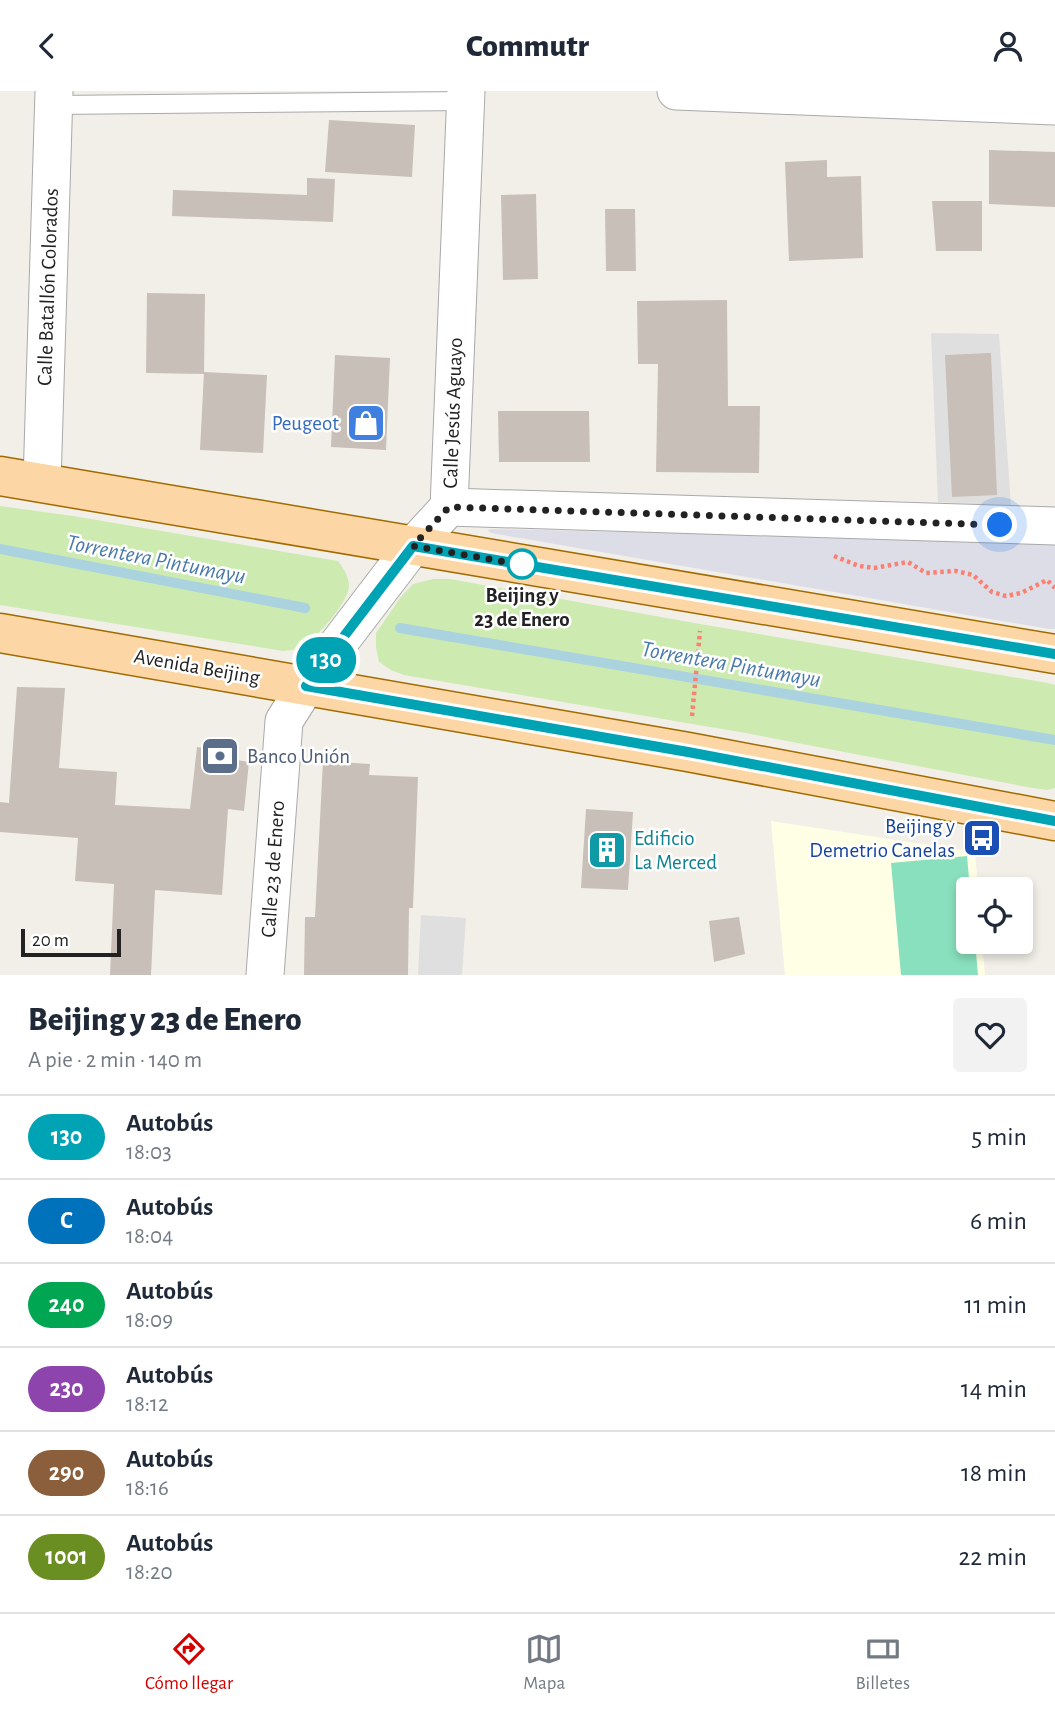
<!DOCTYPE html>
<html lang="es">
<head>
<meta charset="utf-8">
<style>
	:root { --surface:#fff; --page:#f2f2f3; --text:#1f2937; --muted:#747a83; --line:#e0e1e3; --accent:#d40000 }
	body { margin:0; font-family:"Alegreya Sans",sans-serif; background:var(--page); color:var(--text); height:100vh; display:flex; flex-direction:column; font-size:26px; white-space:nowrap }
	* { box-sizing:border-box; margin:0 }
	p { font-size:23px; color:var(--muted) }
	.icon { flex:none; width:38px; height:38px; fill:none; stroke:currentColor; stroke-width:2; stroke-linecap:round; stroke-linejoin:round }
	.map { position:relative; height:884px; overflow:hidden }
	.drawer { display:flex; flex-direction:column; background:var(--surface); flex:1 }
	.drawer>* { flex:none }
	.badge { padding:0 14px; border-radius:23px; font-size:24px; line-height:46px }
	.fabs { position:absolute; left:956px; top:786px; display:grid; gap:14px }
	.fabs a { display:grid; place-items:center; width:77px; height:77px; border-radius:7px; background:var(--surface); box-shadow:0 4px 10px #0003; font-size:35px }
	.scale { position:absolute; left:21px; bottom:18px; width:100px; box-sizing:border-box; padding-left:7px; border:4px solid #222; border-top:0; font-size:19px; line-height:24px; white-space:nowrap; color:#222; -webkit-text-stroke:5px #fff; paint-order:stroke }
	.you { position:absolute; width:35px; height:35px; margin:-18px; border:5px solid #fff; border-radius:50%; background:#1a73e8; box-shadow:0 0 0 10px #1a73e833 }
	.map>.badge { position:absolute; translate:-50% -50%; box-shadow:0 0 0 4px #fff }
	.round { display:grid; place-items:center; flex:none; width:74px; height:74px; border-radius:7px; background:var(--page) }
	.head { display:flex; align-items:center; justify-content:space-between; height:119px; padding:0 28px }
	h1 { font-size:33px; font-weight:800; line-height:52px }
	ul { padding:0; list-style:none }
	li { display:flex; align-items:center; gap:21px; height:84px; padding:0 28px; border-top:2px solid var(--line) }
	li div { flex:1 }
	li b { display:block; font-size:26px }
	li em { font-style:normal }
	li .badge { min-width:77px; font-weight:700; text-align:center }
	header { display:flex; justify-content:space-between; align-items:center; height:91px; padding:0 28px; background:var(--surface); font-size:32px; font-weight:800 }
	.tabs { display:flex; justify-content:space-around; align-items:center; height:98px; border-top:2px solid var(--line); background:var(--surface); font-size:19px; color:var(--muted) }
	.tabs a { display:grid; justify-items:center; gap:4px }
	.tabs .on { color:var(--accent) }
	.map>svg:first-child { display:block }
	.residential { fill:#e0dfdf }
	.education { fill:#ffffe5 }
	.grass { fill:#cdebb0 }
	.pitch { fill:#88e0be }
	.plaza { fill:#dddde8 }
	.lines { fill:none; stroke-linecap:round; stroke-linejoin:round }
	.stream { stroke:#aad3df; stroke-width:10 }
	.building { fill:#c7bfb8 }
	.lane-casing { stroke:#a9a9a9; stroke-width:20 }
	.street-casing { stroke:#a9a9a9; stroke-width:39 }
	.primary-casing { stroke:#a06b00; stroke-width:41 }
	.path { stroke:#fa8072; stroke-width:4.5; stroke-dasharray:3.5 3.5; stroke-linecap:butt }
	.lane { stroke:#fff; stroke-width:18 }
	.street { stroke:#fff; stroke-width:37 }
	.primary { stroke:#fcd6a4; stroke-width:38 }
	.line-casing { stroke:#fff; stroke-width:16 }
	.line { stroke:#00a3b4; stroke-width:10 }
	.walk { stroke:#222; stroke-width:7; stroke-dasharray:0 12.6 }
	.stop-dot { fill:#fff; stroke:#00a3b4; stroke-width:3.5 }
	.labels { text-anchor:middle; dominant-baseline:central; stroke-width:5; stroke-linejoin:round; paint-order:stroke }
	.street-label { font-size:21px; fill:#222; stroke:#fff }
	.shop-label { font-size:21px; fill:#366cbe; stroke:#fff; text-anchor:end }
	.stop-label { font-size:21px; font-weight:bold; fill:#222; stroke:#fff }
	.service-label { font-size:21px; fill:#4e5e75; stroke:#fff; text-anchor:start }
	.transit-label { font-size:21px; fill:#164399; stroke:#fff; text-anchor:end }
	.culture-label { font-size:21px; fill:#0d838f; stroke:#fff; text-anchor:start }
	.water-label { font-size:23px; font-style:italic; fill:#4a7aab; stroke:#fff }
</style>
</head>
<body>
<header><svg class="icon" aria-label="back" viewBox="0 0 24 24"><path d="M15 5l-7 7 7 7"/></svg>Commutr<svg class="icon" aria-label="person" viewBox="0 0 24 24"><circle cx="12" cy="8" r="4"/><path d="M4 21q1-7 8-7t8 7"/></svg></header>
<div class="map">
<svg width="1055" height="884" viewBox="0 0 1055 884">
	<rect width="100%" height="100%" fill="#f2efe9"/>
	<g class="residential">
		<path d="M 931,242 L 999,243 L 1011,415 L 938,411 Z"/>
		<path d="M 421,824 L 466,827 L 462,884 L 418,884 Z"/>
	</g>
	<path class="education" d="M 771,730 L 975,761 L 978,798 L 968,798 L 968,850 L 982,851 L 985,884 L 785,884 Z"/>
	<g class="grass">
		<path d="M 0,415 L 73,425 L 338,470 C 344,478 349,486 349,496 C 347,513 315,550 299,557 C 295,559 288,559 283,560 L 0,514 Z"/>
		<path d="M 433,488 L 450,488 L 700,533 L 1048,592 L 1055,594 L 1055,697 L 1047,699 L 1027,696 L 740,641 L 404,584 L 391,579 L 379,571 L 376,556 L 376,542 L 400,507 L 413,493 Z"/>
	</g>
	<path class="pitch" d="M 967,765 L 970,798 L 968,798 L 968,850 L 975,851 L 978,884 L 901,884 L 891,772 Z"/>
	<path class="plaza" d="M 492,438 L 763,444 L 1055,453 L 1055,538 L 1049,538 L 491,442 L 487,439 Z"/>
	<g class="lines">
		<g class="stream">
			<path d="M 0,458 L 305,517"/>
			<path d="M 400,537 L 1055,649"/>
		</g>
	</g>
	<g class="building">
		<path d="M 329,29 L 415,34 L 412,86 L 325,81 Z"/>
		<path d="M 989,59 L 1055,61 L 1055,116 L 989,113 Z"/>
		<path d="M 827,69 L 827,86 L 861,85 L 863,167 L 789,170 L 785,71 Z"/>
		<path d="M 307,87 L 335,88 L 333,131 L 172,125 L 173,99 L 307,104 Z"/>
		<path d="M 536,103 L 538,188 L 503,189 L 501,104 Z"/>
		<path d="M 932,110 L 982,110 L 982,160 L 936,160 Z"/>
		<path d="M 605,118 L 635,118 L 636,180 L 606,180 Z"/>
		<path d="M 147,202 L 205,203 L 204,283 L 146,282 Z"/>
		<path d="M 727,209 L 728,315 L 760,315 L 759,382 L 656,381 L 658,273 L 638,273 L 637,210 Z"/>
		<path d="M 991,262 L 997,404 L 952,406 L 945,264 Z"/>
		<path d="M 335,264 L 390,267 L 386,359 L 331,356 Z"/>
		<path d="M 204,281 L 267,284 L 263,362 L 200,359 Z"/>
		<path d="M 498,320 L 589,320 L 590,371 L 499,371 Z"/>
		<path d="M 17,596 L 65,597 L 59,677 L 117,681 L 115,714 L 190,718 L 197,656 L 232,660 L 231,668 L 249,671 L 244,720 L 228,718 L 222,804 L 155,799 L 151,884 L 110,884 L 114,793 L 75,790 L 78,747 L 0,741 L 0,711 L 9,712 Z"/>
		<path d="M 323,670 L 370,673 L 369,684 L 418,686 L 413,817 L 409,817 L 408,884 L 304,884 L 305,826 L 315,826 Z"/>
		<path d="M 586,718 L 633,721 L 628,799 L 581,797 Z"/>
		<path d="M 739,826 L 745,863 L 714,871 L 709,830 Z"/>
	</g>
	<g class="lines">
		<defs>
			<path id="lane" d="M 53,14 L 466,10"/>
			<g id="street">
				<path d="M 676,0 L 1055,15"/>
				<path d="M 42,392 L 54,0"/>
				<path d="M 449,416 L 1055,435"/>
				<path d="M 265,884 L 284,630 L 306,595 L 413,455 L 449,416 L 466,0"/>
			</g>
			<g id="primary">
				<path d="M 0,385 L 1055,563"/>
				<path d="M 0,542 L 688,661 L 1055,730"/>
			</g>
		</defs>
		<use href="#lane" class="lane-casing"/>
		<use href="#street" class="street-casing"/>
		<use href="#primary" class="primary-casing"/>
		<g class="path">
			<path d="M 834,465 L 859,475 L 874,477 L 908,471 L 926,482 L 956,480 L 973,484 L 992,501 L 1006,505 L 1021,502 L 1047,489 L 1055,497"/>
			<path d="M 692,625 L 700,540"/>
		</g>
		<use href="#lane" class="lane"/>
		<use href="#street" class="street"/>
		<use href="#primary" class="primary"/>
	</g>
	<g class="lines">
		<defs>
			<path id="line" d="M 1055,563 L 413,455 L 306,595 L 688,661 L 1055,730"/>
		</defs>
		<use href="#line" class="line-casing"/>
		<use href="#line" class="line"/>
		<path class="walk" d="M 522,473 L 524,474 L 413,455 L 449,416 L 1000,434"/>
	</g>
	<defs>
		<symbol id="shop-square" viewBox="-11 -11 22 22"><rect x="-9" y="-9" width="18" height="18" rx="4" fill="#3f7fe0" stroke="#fff"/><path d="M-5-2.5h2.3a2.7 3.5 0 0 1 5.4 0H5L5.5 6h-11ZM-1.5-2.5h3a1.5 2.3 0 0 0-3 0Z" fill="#fff"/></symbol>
		<symbol id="bank-square" viewBox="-11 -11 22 22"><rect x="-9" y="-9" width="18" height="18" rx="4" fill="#5c6f8a" stroke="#fff"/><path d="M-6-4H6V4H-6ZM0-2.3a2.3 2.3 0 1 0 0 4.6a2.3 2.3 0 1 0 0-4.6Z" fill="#fff"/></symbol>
		<symbol id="bus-square" viewBox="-11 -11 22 22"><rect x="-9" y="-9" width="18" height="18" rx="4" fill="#1a4fb4" stroke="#fff"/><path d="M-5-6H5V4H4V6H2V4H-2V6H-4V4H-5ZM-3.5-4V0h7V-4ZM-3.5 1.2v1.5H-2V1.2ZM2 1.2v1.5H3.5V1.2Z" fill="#fff"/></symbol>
		<symbol id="building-square" viewBox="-11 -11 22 22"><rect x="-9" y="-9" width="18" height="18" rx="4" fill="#0f9aa8" stroke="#fff"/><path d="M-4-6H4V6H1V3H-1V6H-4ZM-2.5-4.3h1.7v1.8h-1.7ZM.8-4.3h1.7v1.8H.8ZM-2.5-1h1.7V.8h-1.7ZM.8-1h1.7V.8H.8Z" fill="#fff"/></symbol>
	</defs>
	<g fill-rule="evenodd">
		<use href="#shop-square" x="344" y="310" width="44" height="44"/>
		<use href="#bank-square" x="198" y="643" width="44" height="44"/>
		<use href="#bus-square" x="960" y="725" width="44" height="44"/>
		<use href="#building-square" x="585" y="737" width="44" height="44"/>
	</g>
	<circle class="stop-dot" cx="522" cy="473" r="14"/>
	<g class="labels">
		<g class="street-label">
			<text transform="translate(48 196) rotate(-88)">Calle Batallón Colorados</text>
			<text transform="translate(453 322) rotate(-88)">Calle Jesús Aguayo</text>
			<text transform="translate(197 576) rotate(10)">Avenida Beijing</text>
			<text transform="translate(273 778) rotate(-86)">Calle 23 de Enero</text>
		</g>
		<g class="shop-label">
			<text x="339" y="332">Peugeot</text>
		</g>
		<g class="stop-label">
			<text x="522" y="504">Beijing y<tspan x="522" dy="24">23 de Enero</tspan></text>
		</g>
		<g class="service-label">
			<text x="247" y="665">Banco Unión</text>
		</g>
		<g class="transit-label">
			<text x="955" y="735">Beijing y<tspan x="955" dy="24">Demetrio Canelas</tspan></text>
		</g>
		<g class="culture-label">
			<text x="634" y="747">Edificio<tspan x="634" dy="24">La Merced</tspan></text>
		</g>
		<g class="water-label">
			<text transform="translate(156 469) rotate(11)">Torrentera Pintumayu</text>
			<text transform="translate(731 574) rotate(10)">Torrentera Pintumayu</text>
		</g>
	</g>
</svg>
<div class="fabs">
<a><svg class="icon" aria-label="locate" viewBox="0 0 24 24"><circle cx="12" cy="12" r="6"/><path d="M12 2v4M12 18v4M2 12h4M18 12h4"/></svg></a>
</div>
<div class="scale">20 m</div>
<div class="you" style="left:1000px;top:434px"></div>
<b class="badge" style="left:326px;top:569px;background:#00a3b4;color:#fff">130</b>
</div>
<section class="drawer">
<div class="head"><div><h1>Beijing y 23 de Enero</h1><p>A pie · 2 min · 140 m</p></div><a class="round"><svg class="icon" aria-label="heart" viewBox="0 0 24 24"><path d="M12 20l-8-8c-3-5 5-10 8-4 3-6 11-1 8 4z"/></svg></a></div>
<ul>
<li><span class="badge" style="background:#00a3b4;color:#fff">130</span><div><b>Autobús</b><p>18:03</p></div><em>5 min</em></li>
<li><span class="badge" style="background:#0072bc;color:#fff">C</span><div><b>Autobús</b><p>18:04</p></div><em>6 min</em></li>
<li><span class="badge" style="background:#00a651;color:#fff">240</span><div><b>Autobús</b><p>18:09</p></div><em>11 min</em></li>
<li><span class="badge" style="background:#8e44ad;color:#fff">230</span><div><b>Autobús</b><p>18:12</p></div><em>14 min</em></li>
<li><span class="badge" style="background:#8b5e3c;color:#fff">290</span><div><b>Autobús</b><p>18:16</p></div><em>18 min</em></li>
<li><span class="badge" style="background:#6b8e23;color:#fff">1001</span><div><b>Autobús</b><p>18:20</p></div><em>22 min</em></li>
</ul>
</section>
<nav class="tabs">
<a class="on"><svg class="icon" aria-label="directions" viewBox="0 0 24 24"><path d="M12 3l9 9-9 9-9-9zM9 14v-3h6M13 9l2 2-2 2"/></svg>Cómo llegar</a>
<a><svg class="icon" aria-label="map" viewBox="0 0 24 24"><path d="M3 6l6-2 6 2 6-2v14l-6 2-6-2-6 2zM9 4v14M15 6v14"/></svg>Mapa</a>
<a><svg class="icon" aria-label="tickets" viewBox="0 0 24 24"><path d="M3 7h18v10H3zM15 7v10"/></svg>Billetes</a>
</nav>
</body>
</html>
